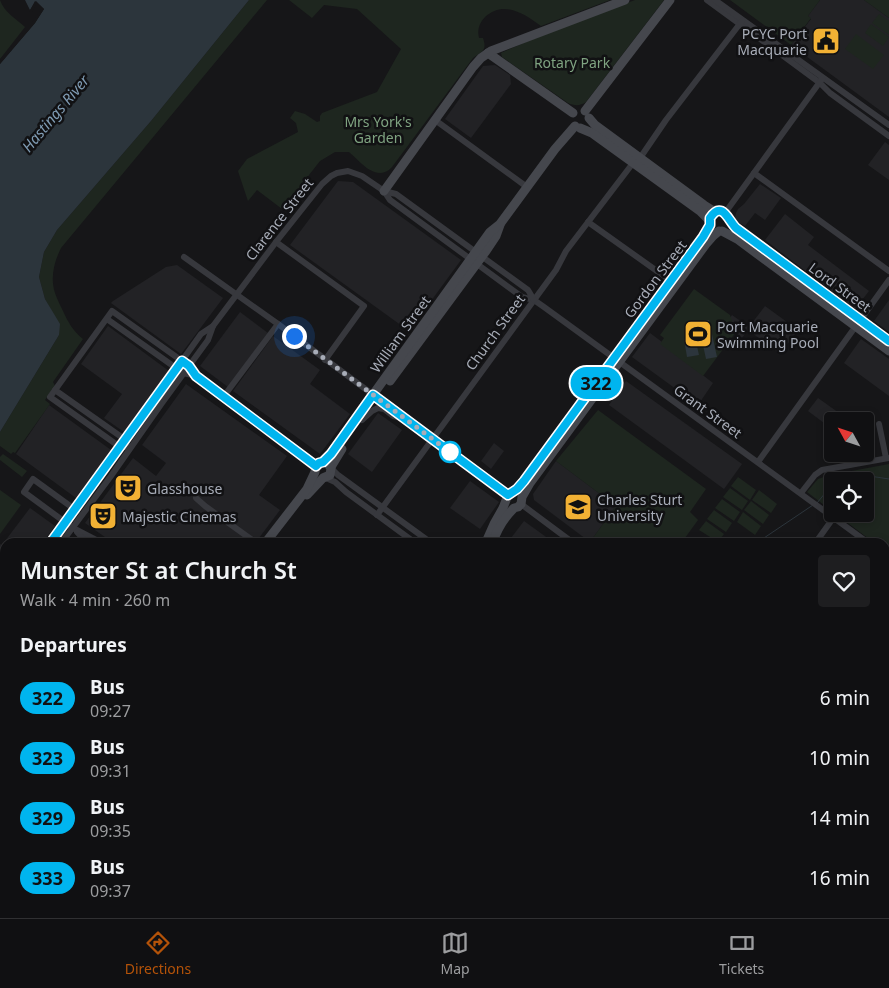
<!DOCTYPE html>
<html lang="en">
<head>
<meta charset="utf-8">
<style>
	:root { --surface:#101012; --page:#1e1e20; --text:#f1f3f6; --muted:#9c9d9f; --line:#303032; --accent:#b45309 }
	body { margin:0; font-family:"Noto Sans",sans-serif; background:var(--page); color:var(--text); height:100vh; display:flex; flex-direction:column; font-size:19px; white-space:nowrap }
	* { box-sizing:border-box; margin:0 }
	p { font-size:16px; color:var(--muted) }
	.icon { flex:none; width:28px; height:28px; fill:none; stroke:currentColor; stroke-width:2; stroke-linecap:round; stroke-linejoin:round }
	.map { position:relative; flex:1; overflow:hidden }
	.sheet { position:absolute; left:0px; top:538px; width:890px; height:381px; display:flex; flex-direction:column; background:var(--surface); border-radius:15px 15px 0 0; box-shadow:0 2px 8px #0003,0 0 0 1px var(--line) }
	.sheet>* { flex:none }
	.badge { padding:0 10px; border-radius:16px; font-size:18px; line-height:32px }
	.needle { width:32px; rotate:310deg }
	.tools { position:absolute; left:824px; top:412px; display:grid; gap:10px }
	.tools a { display:grid; place-items:center; width:50px; height:50px; border-radius:5px; background:var(--surface); box-shadow:0 2px 8px #0003,0 0 0 1px var(--line); font-size:25px }
	.you { position:absolute; width:25px; height:25px; margin:-12px; border:4px solid #fff; border-radius:50%; background:#1a73e8; box-shadow:0 0 0 8px #1a73e833 }
	.map>.badge { position:absolute; translate:-50% -50%; box-shadow:0 0 0 2px #fff }
	h2 { padding:0 20px; font-size:19px; line-height:45px }
	.round { display:grid; place-items:center; flex:none; width:52px; height:52px; border-radius:5px; background:var(--page) }
	.overview { display:flex; align-items:center; justify-content:space-between; height:85px; padding:0 20px }
	h1 { font-size:24px; font-weight:600; line-height:38px }
	ul { padding:0; list-style:none }
	li { display:flex; align-items:center; gap:15px; height:60px; padding:0 20px }
	li div { flex:1 }
	li b { display:block; font-size:19px }
	li em { font-style:normal }
	li .badge { min-width:55px; font-weight:700; text-align:center }
	.menu { display:flex; justify-content:space-around; align-items:center; height:70px; border-top:1px solid var(--line); background:var(--surface); font-size:14px; color:var(--muted) }
	.menu a { display:grid; justify-items:center; gap:2px }
	.menu .active { color:var(--accent) }
	.map>svg:first-child { display:block }
	.built { fill:#222225 }
	.green { fill:#1e261f }
	.water { fill:#2c353c }
	.pier { fill:#161618 }
	.lines { fill:none; stroke-linecap:round; stroke-linejoin:round }
	.stream { stroke:#2c353c; stroke-width:1 }
	.street { stroke:#37383d; stroke-width:6 }
	.secondary { stroke:#45474d; stroke-width:9 }
	.line-casing { stroke:#fff; stroke-width:11 }
	.line { stroke:#00b5ef; stroke-width:8 }
	.walk { stroke:#a8adb8; stroke-width:5; stroke-dasharray:0 9 }
	.stop-dot { fill:#fff; stroke:#00b5ef; stroke-width:2.5 }
	.labels { text-anchor:middle; dominant-baseline:central; stroke-width:5; stroke-linejoin:round; paint-order:stroke }
	.poi-label { font-size:14px; fill:#a8adb8; stroke:#111113; text-anchor:start }
	.park-label { font-size:14px; fill:#7fa381; stroke:#111113 }
	.street-label { font-size:14px; fill:#a8adb8; stroke:#111113 }
	.water-label { font-size:15px; font-style:italic; fill:#7f9bb3; stroke:#111113 }
</style>
</head>
<body>
<div class="map">
<svg width="889" height="918" viewBox="0 0 889 918">
	<rect width="100%" height="100%" fill="#161618"/>
	<g class="built">
		<path d="M 820,0 L 864,0 L 889,18 L 889,117 L 791,45 L 811,19 L 808,16 Z"/>
		<path d="M 495,65 L 510,75 L 511,84 L 471,138 L 445,119 L 483,66 Z"/>
		<path d="M 885,142 L 889,145 L 889,180 L 868,165 Z"/>
		<path d="M 338,181 L 353,182 L 461,260 L 409,331 L 290,245 Z"/>
		<path d="M 760,184 L 781,198 L 765,220 L 755,213 L 745,226 L 736,221 L 735,218 L 736,213 L 738,209 L 744,204 Z"/>
		<path d="M 785,214 L 814,237 L 808,245 L 869,291 L 855,309 L 765,240 Z"/>
		<path d="M 177,265 L 223,298 L 181,354 L 111,303 L 113,301 L 166,267 Z"/>
		<path d="M 889,300 L 889,332 L 874,321 Z"/>
		<path d="M 765,306 L 798,330 L 780,354 L 748,330 L 742,338 L 725,325 L 732,315 L 749,327 Z"/>
		<path d="M 240,312 L 268,333 L 228,387 L 200,366 Z"/>
		<path d="M 108,326 L 169,371 L 124,432 L 104,418 L 122,394 L 81,364 Z"/>
		<path d="M 650,333 L 662,342 L 661,343 L 713,383 L 698,405 L 632,357 Z"/>
		<path d="M 273,336 L 320,370 L 310,384 L 350,414 L 320,454 L 233,391 Z"/>
		<path d="M 861,339 L 889,359 L 889,396 L 844,363 Z"/>
		<path d="M 626,381 L 742,464 L 724,489 L 609,405 Z"/>
		<path d="M 186,384 L 287,456 L 259,495 L 280,510 L 256,542 L 112,542 L 85,523 L 133,458 L 156,476 L 166,463 L 142,445 Z"/>
		<path d="M 818,398 L 849,420 L 849,421 L 832,421 L 832,429 L 808,411 Z"/>
		<path d="M 49,405 L 111,450 L 76,498 L 16,454 Z"/>
		<path d="M 378,413 L 402,430 L 372,472 L 348,454 Z"/>
		<path d="M 494,443 L 504,451 L 491,469 L 481,461 Z"/>
		<path d="M 556,461 L 616,506 L 590,542 L 534,500 L 533,494 Z"/>
		<path d="M 470,481 L 499,502 L 480,529 L 450,508 Z"/>
		<path d="M 30,508 L 55,526 L 43,542 L 5,542 L 5,586 L 0,582 L 0,544 L 2,545 Z"/>
		<path d="M 524,521 L 553,542 L 508,542 Z"/>
		<path d="M 0,878 L 5,881 L 5,914 L 61,914 L 58,918 L 21,918 L 15,914 L 12,918 L 1,918 L 0,917 Z"/>
		<path d="M 246,914 L 301,914 L 298,918 L 243,918 Z"/>
	</g>
	<g class="green">
		<path d="M 0,0 C 4,12 16,19 25,27 L 0,59 Z"/>
		<path d="M 249,0 L 267,0 L 61,248 C 54,262 50,278 55,293 C 57,299 60,305 63,311 C 68,322 73,331 83,339 L 53,382 L 55,386 L 45,400 L 50,404 L 15,453 L 13,452 L 11,454 L 0,446 L 0,432 L 59,335 L 51,310 L 45,299 L 39,277 L 44,252 L 57,230 L 151,121 Z"/>
		<path d="M 289,0 L 610,0 L 541,26 C 524,13 503,0 485,17 C 479,23 477,30 479,38 L 483,38 C 487,50 483,51 473,58 L 392,167 C 390,169 388,171 385,172 C 371,177 359,160 349,152 L 335,152 L 320,161 L 309,175 L 298,196 L 286,212 L 257,190 L 248,201 L 238,171 L 247,159 L 298,132 L 296,123 L 290,118 L 295,111 L 305,114 L 317,122 L 320,121 L 320,116 L 322,113 L 377,92 L 401,49 L 357,9 L 324,5 L 312,18 Z"/>
		<path d="M 635,0 L 664,0 L 586,102 C 580,106 575,106 568,103 L 502,57 L 501,53 L 503,52 L 547,33 Z"/>
		<path d="M 730,0 L 820,0 L 808,16 L 811,18 L 791,45 Z"/>
		<path d="M 864,0 L 889,0 L 889,18 Z"/>
		<path d="M 879,14 L 889,21 L 889,35 L 872,23 Z"/>
		<path d="M 871,24 L 889,37 L 883,46 L 865,33 Z"/>
		<path d="M 856,34 L 884,55 L 873,69 L 845,49 Z"/>
		<path d="M 694,289 L 730,315 L 736,332 L 703,376 L 660,344 L 664,338 L 660,335 Z"/>
		<path d="M 598,410 L 706,489 L 690,512 L 698,520 L 682,542 L 590,542 L 616,506 L 556,461 Z"/>
		<path d="M 3,454 L 27,471 L 22,477 L 0,460 L 0,457 Z"/>
		<path d="M 889,464 L 889,555 L 885,552 L 885,542 L 873,542 L 836,514 L 865,514 L 865,481 L 832,481 L 832,511 L 807,492 L 818,479 L 830,475 Z"/>
		<path d="M 738,477 L 756,490 L 750,500 L 731,486 Z"/>
		<path d="M 730,488 L 748,501 L 742,510 L 723,497 Z"/>
		<path d="M 0,490 L 21,505 L 0,534 Z"/>
		<path d="M 759,490 L 777,504 L 771,513 L 752,500 Z"/>
		<path d="M 722,499 L 740,512 L 734,521 L 715,508 Z"/>
		<path d="M 751,501 L 769,515 L 763,524 L 744,510 Z"/>
		<path d="M 714,510 L 732,523 L 726,532 L 707,519 Z"/>
		<path d="M 743,512 L 761,526 L 755,535 L 737,522 Z"/>
		<path d="M 706,521 L 724,534 L 718,542 L 699,530 Z"/>
		<path d="M 340,914 L 612,914 L 613,918 L 344,918 Z"/>
	</g>
	<g class="water">
		<path d="M 25,0 L 249,0 L 151,121 L 57,230 L 44,252 L 39,277 L 45,299 L 60,324 L 59,335 L 0,432 L 0,64 L 35,23 L 44,9 L 36,1 L 30,10 Z"/>
		<path d="M 709,320 L 717,357 L 706,359 L 698,322 Z"/>
		<path d="M 695,337 L 699,355 L 687,357 L 684,339 Z"/>
		<path d="M 0,698 L 5,703 L 5,780 L 0,777 Z"/>
		<path d="M 361,914 L 394,914 L 404,918 L 363,918 Z"/>
	</g>
	<path class="pier" d="M 35,1 L 44,9 L 35,23 L 0,64 L 0,60 L 33,21 L 41,9 L 36,5 L 32,12 L 29,12 Z"/>
	<g class="lines">
		<g class="stream">
			<path d="M 849,481 L 863,475 L 889,479"/>
			<path d="M 817,503 L 826,492 L 832,489"/>
			<path d="M 758,542 L 813,505"/>
		</g>
		<g class="street">
			<path d="M 707,0 L 820,83 L 830,93 L 889,136"/>
			<path d="M 715,0 L 889,125"/>
			<path d="M 435,120 L 527,187"/>
			<path d="M 640,158 L 666,120 L 742,21"/>
			<path d="M 754,173 L 889,271"/>
			<path d="M 384,191 L 390,200 L 522,297 L 534,300 L 544,307 L 867,542"/>
			<path d="M 725,213 L 822,79"/>
			<path d="M 588,222 L 671,281"/>
			<path d="M 276,242 L 364,306 L 325,360"/>
			<path d="M 184,257 L 278,324 L 508,495"/>
			<path d="M 107,319 L 183,373 L 197,376"/>
			<path d="M 55,390 L 120,436 L 127,442"/>
			<path d="M 224,396 L 278,324"/>
			<path d="M 362,420 L 372,411 L 378,408 L 384,409 L 393,416 L 402,418"/>
			<path d="M 879,424 L 886,458"/>
			<path d="M 130,447 L 120,447 L 50,397 L 112,311 L 189,366 L 197,376 L 316,466"/>
			<path d="M 758,462 L 889,280"/>
			<path d="M 331,468 L 338,475 L 430,542"/>
			<path d="M 326,478 L 335,482 L 346,492 L 414,542"/>
			<path d="M 801,493 L 815,475 L 822,470 L 889,458"/>
			<path d="M 196,498 L 205,506 L 255,542"/>
			<path d="M 521,504 L 572,542"/>
			<path d="M 77,511 L 33,479 L 24,492 L 73,528 L 100,542"/>
			<path d="M 377,515 L 556,270 L 566,251 L 633,163"/>
			<path d="M 77,532 L 86,542"/>
			<path d="M 51,542 L 159,393 L 201,334 L 213,326"/>
			<path d="M 62,542 L 111,476 L 162,403 L 208,340 L 213,326 L 276,242 L 322,184 L 331,176 L 337,173 L 348,171 L 362,176 L 384,191 L 396,194 L 528,290 L 534,300"/>
			<path d="M 816,542 L 834,517"/>
			<path d="M 885,556 L 889,559"/>
			<path d="M 885,579 L 889,574"/>
			<path d="M 0,612 L 5,605"/>
			<path d="M 0,626 L 5,620"/>
			<path d="M 885,642 L 889,645"/>
			<path d="M 885,662 L 889,659"/>
			<path d="M 885,741 L 889,744"/>
			<path d="M 885,829 L 889,832"/>
			<path d="M 182,914 L 191,918"/>
			<path d="M 66,918 L 69,914"/>
			<path d="M 78,918 L 81,914"/>
			<path d="M 196,918 L 199,914"/>
			<path d="M 673,918 L 678,914"/>
		</g>
		<g class="secondary">
			<path d="M 488,53 L 573,113"/>
			<path d="M 585,111 L 670,0"/>
			<path d="M 589,118 L 595,125 L 704,205 L 712,210 L 725,213 L 736,228 L 889,341"/>
			<path d="M 580,128 L 592,133 L 700,211 L 709,220"/>
			<path d="M 384,191 L 473,67 L 481,58 L 491,51 L 625,0"/>
			<path d="M 722,231 L 737,239 L 889,351"/>
			<path d="M 390,381 L 486,251 L 496,236 L 500,225"/>
			<path d="M 331,467 L 342,449"/>
			<path d="M 307,495 L 323,478 L 330,475 L 331,468 L 327,463"/>
			<path d="M 266,542 L 307,489 L 315,472 L 316,466 L 319,463 L 323,462 L 331,453 L 490,232 L 500,224 L 555,149 L 575,126"/>
			<path d="M 486,542 L 494,524 L 503,508 L 508,495 L 517,489 L 524,481 L 703,237 L 710,225"/>
			<path d="M 493,542 C 497,530 505,517 514,508 L 518,507 L 521,504 L 522,497 L 530,483 L 706,244 L 713,236 L 719,231"/>
			<path d="M 885,854 L 889,849"/>
			<path d="M 0,858 L 5,851"/>
			<path d="M 708,914 L 711,918"/>
			<path d="M 309,918 L 312,914"/>
			<path d="M 317,918 L 320,914"/>
			<path d="M 840,918 L 843,914"/>
		</g>
	</g>
	<g class="lines">
		<defs>
			<path id="line" d="M 51,542 L 182,361 L 189,366 L 196,376 L 316,466 L 319,463 L 323,462 L 331,454 L 373,395 L 508,495 L 517,489 L 524,481 L 703,237 L 710,225 L 710,218 C 722,200 728,220 736,228 L 889,341"/>
		</defs>
		<use href="#line" class="line-casing"/>
		<use href="#line" class="line"/>
		<path class="walk" d="M 294,336 L 450,452"/>
	</g>
	<defs>
		<symbol id="civic-square" viewBox="-11 -11 22 22"><rect x="-9" y="-9" width="18" height="18" rx="4" fill="#f2b134" stroke="#111113"/><path d="M-.6-6.5H3V-4.5H.6V-3L4-1V1h2V6H-6V1h2V-1L-.6-3ZM-1.2 2.5V6h2.4V2.5Z" fill="#111"/></symbol>
		<symbol id="stadium-square" viewBox="-11 -11 22 22"><rect x="-9" y="-9" width="18" height="18" rx="4" fill="#f2b134" stroke="#111113"/><path d="M0-5a6.5 5 0 1 0 0 10a6.5 5 0 1 0 0-10ZM-3.5-1.8h7v3.6h-7Z" fill="#111"/></symbol>
		<symbol id="theatre-square" viewBox="-11 -11 22 22"><rect x="-9" y="-9" width="18" height="18" rx="4" fill="#f2b134" stroke="#111113"/><path d="M-5-5.5Q0-4 5-5.5V0Q5 5 0 6Q-5 5-5 0ZM-3.3-2.5H-1v1.5H-3.3ZM1-2.5H3.3v1.5H1ZM-2.8 1Q0 5.5 2.8 1Z" fill="#111"/></symbol>
		<symbol id="university-square" viewBox="-11 -11 22 22"><rect x="-9" y="-9" width="18" height="18" rx="4" fill="#f2b134" stroke="#111113"/><path d="M0-5L7-2L0 1L-7-2ZM-4 1L0 2.5L4 1V4Q0 6-4 4Z" fill="#111"/></symbol>
	</defs>
	<g fill-rule="evenodd">
		<use href="#civic-square" x="810" y="25" width="32" height="32"/>
		<use href="#stadium-square" x="682" y="318" width="32" height="32"/>
		<use href="#theatre-square" x="112" y="472" width="32" height="32"/>
		<use href="#university-square" x="562" y="491" width="32" height="32"/>
		<use href="#theatre-square" x="87" y="500" width="32" height="32"/>
	</g>
	<circle class="stop-dot" cx="450" cy="452" r="10"/>
	<g class="labels">
		<g class="poi-label">
			<text x="807" y="33" text-anchor="end">PCYC Port<tspan x="807" dy="16">Macquarie</tspan></text>
			<text x="717" y="326">Port Macquarie<tspan x="717" dy="16">Swimming Pool</tspan></text>
			<text x="147" y="488">Glasshouse</text>
			<text x="597" y="499">Charles Sturt<tspan x="597" dy="16">University</tspan></text>
			<text x="122" y="516">Majestic Cinemas</text>
		</g>
		<g class="park-label">
			<text x="572" y="62">Rotary Park</text>
			<text x="378" y="121">Mrs York's<tspan x="378" dy="16">Garden</tspan></text>
		</g>
		<g class="street-label">
			<text transform="translate(279 219) rotate(-52)">Clarence Street</text>
			<text transform="translate(655 279) rotate(-53)">Gordon Street</text>
			<text transform="translate(840 287) rotate(36)">Lord Street</text>
			<text transform="translate(495 332) rotate(-54)">Church Street</text>
			<text transform="translate(400 334) rotate(-54)">William Street</text>
			<text transform="translate(708 411) rotate(36)">Grant Street</text>
		</g>
		<g class="water-label">
			<text transform="translate(55 113) rotate(-50)">Hastings River</text>
		</g>
	</g>
</svg>
<div class="tools">
<a><svg class="needle" viewBox="-14 -14 28 28"><path d="M0-13l5 13h-10z" fill="#e53935"/><path d="M0 13l5-13h-10z" fill="#9c9d9f"/></svg></a>
<a><svg class="icon" aria-label="locate" viewBox="0 0 24 24"><circle cx="12" cy="12" r="6"/><path d="M12 2v4M12 18v4M2 12h4M18 12h4"/></svg></a>
</div>
<div class="you" style="left:294px;top:336px"></div>
<b class="badge" style="left:596px;top:383px;background:#00b5ef;color:#111">322</b>
<section class="sheet">
<div class="overview"><div><h1>Munster St at Church St</h1><p>Walk · 4 min · 260 m</p></div><a class="round"><svg class="icon" aria-label="heart" viewBox="0 0 24 24"><path d="M12 20l-8-8c-3-5 5-10 8-4 3-6 11-1 8 4z"/></svg></a></div>
<h2>Departures</h2>
<ul>
<li><span class="badge" style="background:#00b5ef;color:#111">322</span><div><b>Bus</b><p>09:27</p></div><em>6 min</em></li>
<li><span class="badge" style="background:#00b5ef;color:#111">323</span><div><b>Bus</b><p>09:31</p></div><em>10 min</em></li>
<li><span class="badge" style="background:#00b5ef;color:#111">329</span><div><b>Bus</b><p>09:35</p></div><em>14 min</em></li>
<li><span class="badge" style="background:#00b5ef;color:#111">333</span><div><b>Bus</b><p>09:37</p></div><em>16 min</em></li>
</ul>
</section>
</div>
<nav class="menu">
<a class="active"><svg class="icon" aria-label="directions" viewBox="0 0 24 24"><path d="M12 3l9 9-9 9-9-9zM9 14v-3h6M13 9l2 2-2 2"/></svg>Directions</a>
<a><svg class="icon" aria-label="map" viewBox="0 0 24 24"><path d="M3 6l6-2 6 2 6-2v14l-6 2-6-2-6 2zM9 4v14M15 6v14"/></svg>Map</a>
<a><svg class="icon" aria-label="tickets" viewBox="0 0 24 24"><path d="M3 7h18v10H3zM15 7v10"/></svg>Tickets</a>
</nav>
</body>
</html>
